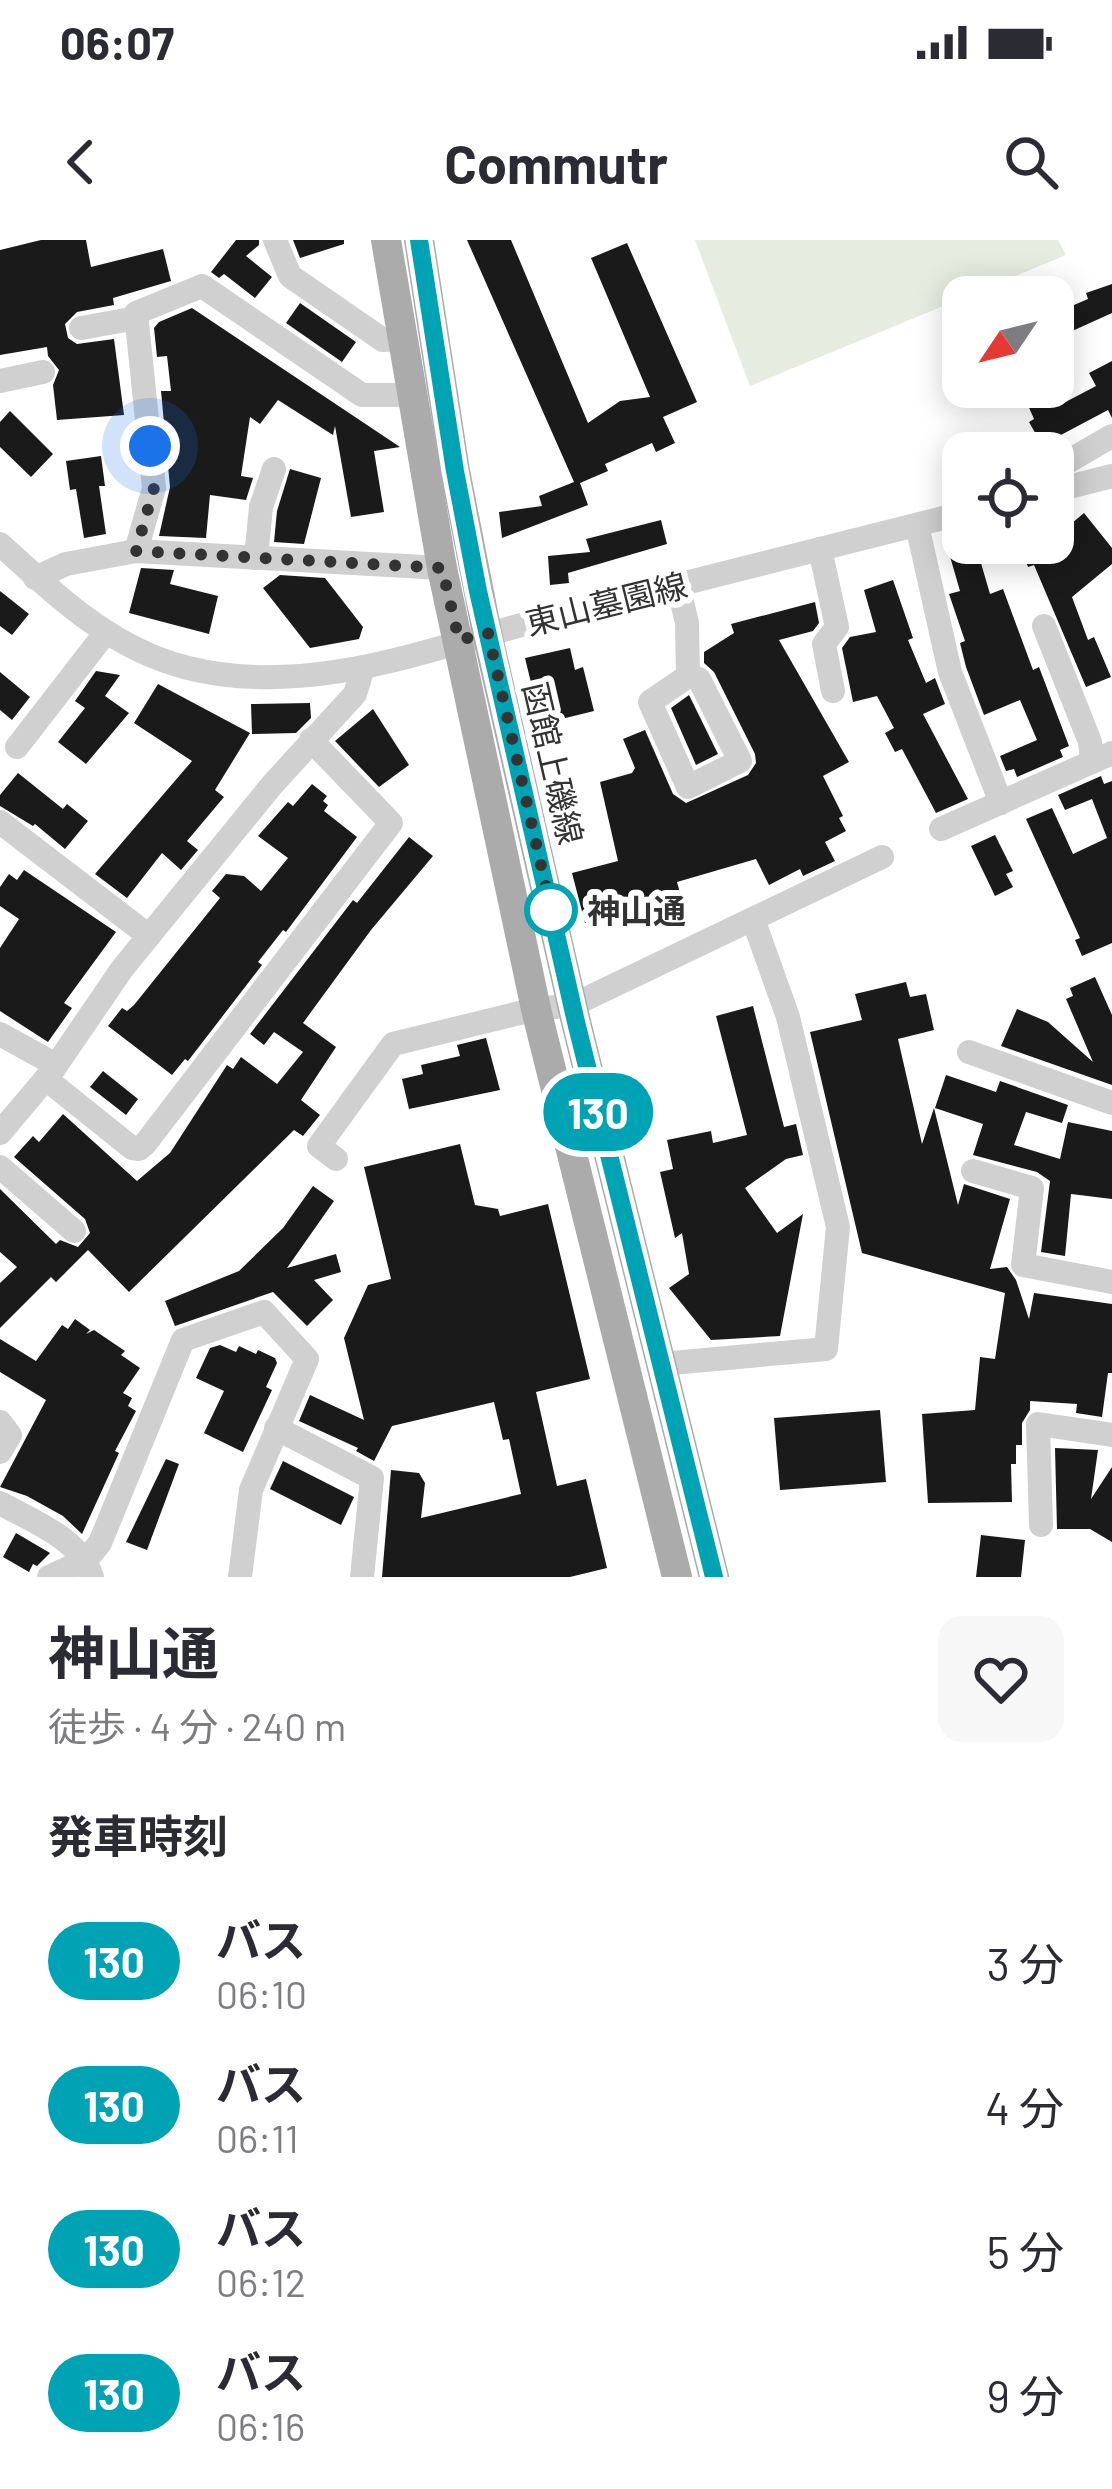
<!DOCTYPE html>
<html lang="ja">
<head>
<meta charset="utf-8">
<style>
	:root { --surface:#fff; --page:#f7f7f7; --text:#2b2b33; --muted:#7c7c81 }
	body { margin:0; font-family:Barlow,"Noto Sans JP",sans-serif; background:var(--page); color:var(--text); height:100vh; display:flex; flex-direction:column; font-size:45px; white-space:nowrap }
	* { box-sizing:border-box; margin:0 }
	p { font-size:39px; color:var(--muted) }
	.icon { flex:none; width:66px; height:66px; fill:none; stroke:currentColor; stroke-width:2; stroke-linecap:round; stroke-linejoin:round }
	.map { position:relative; height:1337px; overflow:hidden }
	.sheet { display:flex; flex-direction:column; background:var(--surface); flex:1 }
	.sheet>* { flex:none }
	.badge { padding:0 24px; border-radius:39px; font-size:42px; line-height:78px }
	.needle { width:78px; rotate:235deg }
	.fabs { position:absolute; left:942px; top:36px; display:grid; gap:24px }
	.fabs a { display:grid; place-items:center; width:132px; height:132px; border-radius:24px; background:var(--surface); box-shadow:0 6px 30px #0003; font-size:60px }
	.you { position:absolute; width:60px; height:60px; margin:-30px; border:9px solid #fff; border-radius:50%; background:#1a73e8; box-shadow:0 0 0 18px #1a73e833 }
	.map>.badge { position:absolute; translate:-50% -50%; box-shadow:0 0 0 6px #fff }
	h2 { padding:0 48px; font-size:45px; line-height:108px }
	.round { display:grid; place-items:center; flex:none; width:126px; height:126px; border-radius:24px; background:var(--page) }
	.headline { display:flex; align-items:center; justify-content:space-between; height:204px; padding:0 48px }
	h1 { font-size:57px; font-weight:700; line-height:90px }
	ul { padding:0; list-style:none }
	li { display:flex; align-items:center; gap:36px; height:144px; padding:0 48px }
	li div { flex:1 }
	li b { display:block; font-size:45px }
	li em { font-style:normal }
	li .badge { min-width:132px; font-weight:700; text-align:center }
	.status { display:flex; justify-content:space-between; align-items:center; height:84px; padding:0 60px; background:var(--surface); direction:ltr }
	.status svg { height:33px; fill:currentColor }
	header { display:flex; justify-content:space-between; align-items:center; height:156px; padding:0 48px; background:var(--surface); font-size:54px; font-weight:700 }
	.map>svg:first-child { display:block }
	.green { fill:#e6ecdf }
	.building { fill:#1a1a1a }
	.lines { fill:none; stroke-linecap:round; stroke-linejoin:round }
	.minor { stroke:#d0d0d0; stroke-width:24 }
	.major { stroke:#ababab; stroke-width:30 }
	.line-casing { stroke:#fff; stroke-width:27 }
	.line { stroke:#00a3b4; stroke-width:18 }
	.walk { stroke:#333; stroke-width:12; stroke-dasharray:0 21.6 }
	.stop-dot { fill:#fff; stroke:#00a3b4; stroke-width:6 }
	.labels { text-anchor:middle; dominant-baseline:central; stroke-width:12; stroke-linejoin:round; paint-order:stroke }
	.street-label { font-size:33px; fill:#333; stroke:#fff }
	.stop-label { font-size:33px; font-weight:bold; fill:#333; stroke:#fff; text-anchor:start }
</style>
</head>
<body>
<div class="status"><b>06:07</b><svg viewBox="0 0 49 12"><path d="M0 12V9h3v3zM5 12V6h3v6zM10 12V3h3v9zM15 12V0h3v12zM26 1h20v11H26zM47 4h2v5h-2z"/></svg></div>
<header><svg class="icon" aria-label="back" viewBox="0 0 24 24"><path d="M15 5l-7 7 7 7"/></svg>Commutr<svg class="icon" aria-label="search" viewBox="0 0 24 24"><circle cx="10" cy="10" r="6"/><path d="M15 15l6 6"/></svg></header>
<div class="map">
<svg width="1112" height="1337" viewBox="0 0 1112 1337">
	<rect width="100%" height="100%" fill="#fff"/>
	<path class="green" d="M 695,0 L 1058,0 L 1066,15 L 750,146 Z"/>
	<g class="building">
		<path d="M 41,0 L 86,0 L 91,27 L 163,9 L 171,41 L 113,58 L 114,65 L 77,72 L 65,84 L 68,98 L 77,104 L 114,99 L 124,175 L 57,180 L 53,145 L 59,130 L 48,116 L 47,107 L 0,115 L 0,10 Z"/>
		<path d="M 236,0 L 259,0 L 259,5 L 246,16 L 272,37 L 255,58 L 224,34 L 219,38 L 211,32 Z"/>
		<path d="M 293,0 L 344,0 L 344,4 L 300,18 Z"/>
		<path d="M 467,0 L 511,0 L 588,183 L 620,161 L 650,157 L 591,18 L 627,3 L 697,162 L 663,177 L 675,203 L 656,212 L 652,203 L 605,224 L 608,231 L 580,243 L 588,265 L 502,298 L 499,272 L 542,266 L 539,256 L 574,242 Z"/>
		<path d="M 1112,44 L 1112,73 L 1059,97 L 1053,74 L 1088,59 L 1086,53 Z"/>
		<path d="M 300,63 L 356,102 L 342,122 L 286,83 Z"/>
		<path d="M 192,68 L 400,207 L 374,211 L 384,272 L 351,277 L 335,186 L 333,195 L 278,160 L 260,184 L 250,177 L 241,236 L 253,238 L 246,260 L 210,255 L 206,298 L 159,296 L 170,247 L 161,151 L 171,151 L 167,116 L 157,117 L 154,88 L 159,82 Z"/>
		<path d="M 1112,121 L 1112,178 L 1108,170 L 1042,205 L 1029,182 L 1034,179 L 1020,147 L 1049,147 L 1058,166 L 1096,146 L 1089,133 Z"/>
		<path d="M 10,171 L 53,214 L 31,237 L 0,207 L 0,182 Z"/>
		<path d="M 101,216 L 105,246 L 99,246 L 106,294 L 84,298 L 76,249 L 70,250 L 66,221 Z"/>
		<path d="M 290,229 L 321,238 L 304,304 L 274,302 L 277,271 Z"/>
		<path d="M 1084,273 L 1112,308 L 1112,324 L 1072,357 L 1088,400 L 1094,397 L 1111,437 L 1086,447 L 1034,325 L 1028,327 L 1019,303 L 1053,303 L 1053,299 Z"/>
		<path d="M 661,280 L 667,304 L 568,333 L 569,343 L 550,345 L 548,316 L 590,312 L 586,299 Z"/>
		<path d="M 976,306 L 990,354 L 1003,349 L 1033,430 L 1039,427 L 1069,506 L 1060,510 L 1063,517 L 1017,537 L 1014,529 L 1006,531 L 1000,516 L 1037,500 L 1020,460 L 984,475 L 966,427 L 960,403 L 965,401 L 949,354 L 960,351 L 949,313 Z"/>
		<path d="M 141,328 L 174,330 L 170,344 L 218,356 L 209,394 L 129,373 Z"/>
		<path d="M 280,335 L 325,338 L 363,387 L 359,399 L 310,408 L 263,348 Z"/>
		<path d="M 893,340 L 913,398 L 908,400 L 926,443 L 935,438 L 945,464 L 923,474 L 968,559 L 936,573 L 902,509 L 895,512 L 885,493 L 894,488 L 877,456 L 853,462 L 842,408 L 850,397 L 876,392 L 864,350 Z"/>
		<path d="M 0,351 L 29,374 L 12,395 L 0,386 Z"/>
		<path d="M 815,362 L 819,383 L 813,391 L 779,400 L 849,522 L 823,536 L 843,576 L 839,578 L 846,591 L 825,602 L 835,621 L 803,636 L 800,629 L 769,645 L 756,619 L 677,642 L 682,660 L 585,683 L 572,633 L 618,621 L 600,542 L 632,533 L 635,528 L 623,499 L 645,490 L 673,554 L 686,563 L 748,535 L 756,523 L 755,514 L 714,432 L 704,423 L 704,412 L 734,393 L 731,384 Z"/>
		<path d="M 570,408 L 575,430 L 583,427 L 594,471 L 541,484 L 525,418 Z"/>
		<path d="M 96,431 L 120,435 L 105,456 L 129,473 L 86,524 L 58,502 L 85,468 L 75,461 Z"/>
		<path d="M 0,432 L 30,457 L 12,480 L 0,470 Z"/>
		<path d="M 158,444 L 250,493 L 215,550 L 224,557 L 187,601 L 198,610 L 181,630 L 162,613 L 127,658 L 95,634 L 192,521 L 134,483 Z"/>
		<path d="M 689,455 L 718,514 L 696,525 L 671,468 Z"/>
		<path d="M 310,463 L 311,478 L 296,493 L 252,494 L 251,464 Z"/>
		<path d="M 373,469 L 409,525 L 379,547 L 335,501 Z"/>
		<path d="M 18,533 L 63,569 L 67,564 L 88,581 L 65,609 L 35,584 L 33,586 L 0,566 L 0,555 Z"/>
		<path d="M 1101,536 L 1104,544 L 1112,541 L 1112,703 L 1082,716 L 1075,700 L 1080,698 L 1026,579 L 1052,568 L 1073,614 L 1107,598 L 1092,559 L 1065,570 L 1058,555 Z"/>
		<path d="M 312,544 L 327,556 L 323,561 L 328,565 L 324,571 L 357,597 L 286,692 L 283,690 L 258,722 L 262,725 L 188,821 L 185,819 L 172,835 L 108,786 L 122,768 L 127,771 L 134,765 L 220,658 L 212,651 L 226,634 L 244,636 L 261,651 L 288,618 L 258,596 L 288,562 L 293,566 Z"/>
		<path d="M 995,595 L 1013,631 L 1006,634 L 1013,647 L 995,656 L 971,606 Z"/>
		<path d="M 409,597 L 433,616 L 371,690 L 303,783 L 336,807 L 301,860 L 320,875 L 303,896 L 294,890 L 129,1052 L 88,1010 L 56,1042 L 51,1037 L 0,1088 L 0,1043 L 17,1027 L 0,1012 L 0,949 L 56,1004 L 60,1000 L 78,1007 L 90,993 L 85,979 L 14,917 L 33,896 L 39,902 L 63,874 L 137,941 L 170,913 L 227,825 L 233,829 L 241,817 L 277,844 L 303,812 L 274,792 L 264,805 L 250,794 L 353,660 L 357,663 Z"/>
		<path d="M 24,630 L 116,692 L 64,763 L 72,768 L 48,802 L 0,771 L 0,708 L 19,679 L 0,666 L 0,647 L 9,634 L 17,640 Z"/>
		<path d="M 1095,737 L 1112,775 L 1112,845 L 1001,806 L 1017,769 L 1048,782 L 1093,822 L 1066,759 L 1073,756 L 1070,748 Z"/>
		<path d="M 906,742 L 910,757 L 926,754 L 934,790 L 898,799 L 922,904 L 934,868 L 958,965 L 964,944 L 1010,959 L 990,1029 L 1007,1027 L 1016,1040 L 1029,1079 L 1034,1053 L 1112,1064 L 1112,1133 L 1108,1133 L 1102,1177 L 1076,1173 L 1077,1164 L 1030,1161 L 1030,1170 L 1022,1183 L 1022,1205 L 1016,1205 L 1016,1224 L 1011,1224 L 1012,1262 L 928,1263 L 922,1174 L 975,1170 L 980,1117 L 995,1119 L 1005,1053 L 862,1013 L 810,792 L 862,780 L 855,754 Z"/>
		<path d="M 753,766 L 784,887 L 796,884 L 803,915 L 786,919 L 745,948 L 777,993 L 803,974 L 780,1096 L 711,1100 L 669,1048 L 689,1034 L 682,993 L 675,998 L 660,932 L 673,929 L 667,900 L 711,891 L 713,903 L 747,895 L 716,776 Z"/>
		<path d="M 486,798 L 500,850 L 409,869 L 402,839 L 423,834 L 421,825 L 460,816 L 457,805 Z"/>
		<path d="M 103,831 L 138,859 L 126,875 L 90,847 Z"/>
		<path d="M 946,835 L 996,852 L 1000,841 L 1068,865 L 1062,883 L 1026,872 L 1014,905 L 1060,919 L 1068,882 L 1112,891 L 1112,959 L 1071,954 L 1065,1016 L 1041,1012 L 1050,941 L 1037,932 L 973,915 L 983,884 L 935,868 Z"/>
		<path d="M 460,904 L 475,965 L 498,969 L 500,976 L 548,964 L 590,1139 L 536,1152 L 557,1246 L 586,1239 L 607,1328 L 570,1337 L 382,1337 L 391,1230 L 419,1233 L 425,1243 L 421,1278 L 521,1254 L 509,1199 L 503,1200 L 494,1162 L 392,1186 L 374,1221 L 356,1211 L 358,1208 L 299,1181 L 310,1155 L 364,1180 L 344,1098 L 368,1045 L 391,1039 L 364,927 Z"/>
		<path d="M 313,946 L 334,961 L 287,1028 L 336,1014 L 341,1032 L 314,1040 L 333,1060 L 307,1086 L 273,1052 L 175,1086 L 165,1061 L 239,1031 L 283,988 Z"/>
		<path d="M 75,1079 L 90,1090 L 86,1094 L 94,1090 L 125,1111 L 121,1115 L 140,1128 L 123,1153 L 132,1158 L 128,1166 L 136,1171 L 115,1211 L 119,1213 L 82,1294 L 63,1276 L 27,1256 L 0,1247 L 46,1160 L 0,1132 L 0,1099 L 36,1121 L 62,1085 L 68,1089 Z"/>
		<path d="M 220,1105 L 236,1112 L 239,1106 L 256,1114 L 258,1110 L 275,1118 L 277,1123 L 266,1147 L 272,1150 L 243,1212 L 204,1193 L 224,1151 L 196,1138 L 210,1108 Z"/>
		<path d="M 880,1170 L 886,1242 L 780,1250 L 774,1178 Z"/>
		<path d="M 1055,1208 L 1098,1210 L 1091,1259 L 1112,1227 L 1112,1302 L 1090,1289 L 1057,1289 Z"/>
		<path d="M 166,1219 L 179,1224 L 147,1310 L 126,1302 Z"/>
		<path d="M 283,1221 L 354,1257 L 341,1285 L 270,1249 Z"/>
		<path d="M 16,1293 L 50,1313 L 37,1326 L 33,1324 L 29,1332 L 3,1317 Z"/>
		<path d="M 981,1295 L 1025,1300 L 1021,1337 L 976,1337 Z"/>
	</g>
	<g class="lines">
		<g class="minor">
			<path d="M 275,0 L 290,36 L 383,100 L 401,99"/>
			<path d="M 81,88 L 137,78"/>
			<path d="M 0,141 L 43,132"/>
			<path d="M 1053,251 L 1055,229 L 1112,196"/>
			<path d="M 1053,251 L 1112,236"/>
			<path d="M 917,285 L 950,432 L 1001,563"/>
			<path d="M 0,304 C 57,356 111,409 188,428 C 313,459 435,406 555,376 C 691,342 827,308 963,273"/>
			<path d="M 820,309 L 837,387 L 824,404 L 833,451"/>
			<path d="M 136,311 L 154,248 L 136,73 L 202,46 L 362,155 L 411,155"/>
			<path d="M 256,318 L 261,267 L 274,229"/>
			<path d="M 35,338 L 66,324 L 136,311 L 442,328"/>
			<path d="M 678,345 L 687,383 L 688,436 L 699,439 L 740,521 L 688,547 L 650,462 L 688,436"/>
			<path d="M 1044,386 L 1090,502 L 1092,522"/>
			<path d="M 17,507 L 106,392"/>
			<path d="M 0,582 L 149,696"/>
			<path d="M 941,589 L 1112,513"/>
			<path d="M 0,794 L 56,825"/>
			<path d="M 969,812 L 1112,863"/>
			<path d="M 46,839 L 132,908 L 139,909 L 145,904 L 391,583 L 311,500"/>
			<path d="M 0,893 L 53,830 L 122,729 L 272,545 L 355,454 L 363,428"/>
			<path d="M 336,919 L 319,906 L 393,804 L 536,769 L 573,765 L 882,617"/>
			<path d="M 0,927 L 74,991"/>
			<path d="M 973,931 L 1032,948 L 1023,1025 L 1112,1042"/>
			<path d="M 661,1124 L 826,1109 L 838,987 L 788,777 L 753,679"/>
			<path d="M 0,1182 L 10,1195 L 0,1212"/>
			<path d="M 276,1188 L 372,1238 L 362,1337"/>
			<path d="M 0,1263 C 34,1282 79,1298 92,1337"/>
			<path d="M 1041,1285 L 1038,1184 L 1112,1195"/>
			<path d="M 49,1337 L 86,1320 L 100,1303 L 183,1100 L 264,1072 L 307,1119 L 251,1250 L 240,1337"/>
		</g>
		<g class="major">
			<path d="M 386,0 L 442,328 L 536,769 L 677,1337"/>
			<path d="M 419,0 L 455,231 L 487,393 L 576,782 L 714,1337"/>
		</g>
	</g>
	<g class="lines">
		<defs>
			<path id="line" d="M 419,0 L 455,231 L 478,351 L 576,782 L 714,1337"/>
		</defs>
		<use href="#line" class="line-casing"/>
		<use href="#line" class="line"/>
		<path class="walk" d="M 150,206 L 154,248 L 136,311 L 442,328 L 459,400 L 488,393 L 554,682 L 551,670"/>
	</g>
	<circle class="stop-dot" cx="551" cy="670" r="24"/>
	<g class="labels">
		<g class="street-label">
			<text transform="translate(606 363) rotate(-14)">東山墓園線</text>
			<text transform="translate(554 523) rotate(77)">函館上磯線</text>
		</g>
		<g class="stop-label">
			<text x="587" y="670">神山通</text>
		</g>
	</g>
</svg>
<div class="fabs">
<a><svg class="needle" viewBox="-14 -14 28 28"><path d="M0-13l5 13h-10z" fill="#e53935"/><path d="M0 13l5-13h-10z" fill="#7c7c81"/></svg></a>
<a><svg class="icon" aria-label="locate" viewBox="0 0 24 24"><circle cx="12" cy="12" r="6"/><path d="M12 2v4M12 18v4M2 12h4M18 12h4"/></svg></a>
</div>
<div class="you" style="left:150px;top:206px"></div>
<b class="badge" style="left:598px;top:872px;background:#00a3b4;color:#fff">130</b>
</div>
<section class="sheet">
<div class="headline"><div><h1>神山通</h1><p>徒歩 · 4 分 · 240 m</p></div><a class="round"><svg class="icon" aria-label="heart" viewBox="0 0 24 24"><path d="M12 20l-8-8c-3-5 5-10 8-4 3-6 11-1 8 4z"/></svg></a></div>
<h2>発車時刻</h2>
<ul>
<li><span class="badge" style="background:#00a3b4;color:#fff">130</span><div><b>バス</b><p>06:10</p></div><em>3 分</em></li>
<li><span class="badge" style="background:#00a3b4;color:#fff">130</span><div><b>バス</b><p>06:11</p></div><em>4 分</em></li>
<li><span class="badge" style="background:#00a3b4;color:#fff">130</span><div><b>バス</b><p>06:12</p></div><em>5 分</em></li>
<li><span class="badge" style="background:#00a3b4;color:#fff">130</span><div><b>バス</b><p>06:16</p></div><em>9 分</em></li>
</ul>
</section>
</body>
</html>
